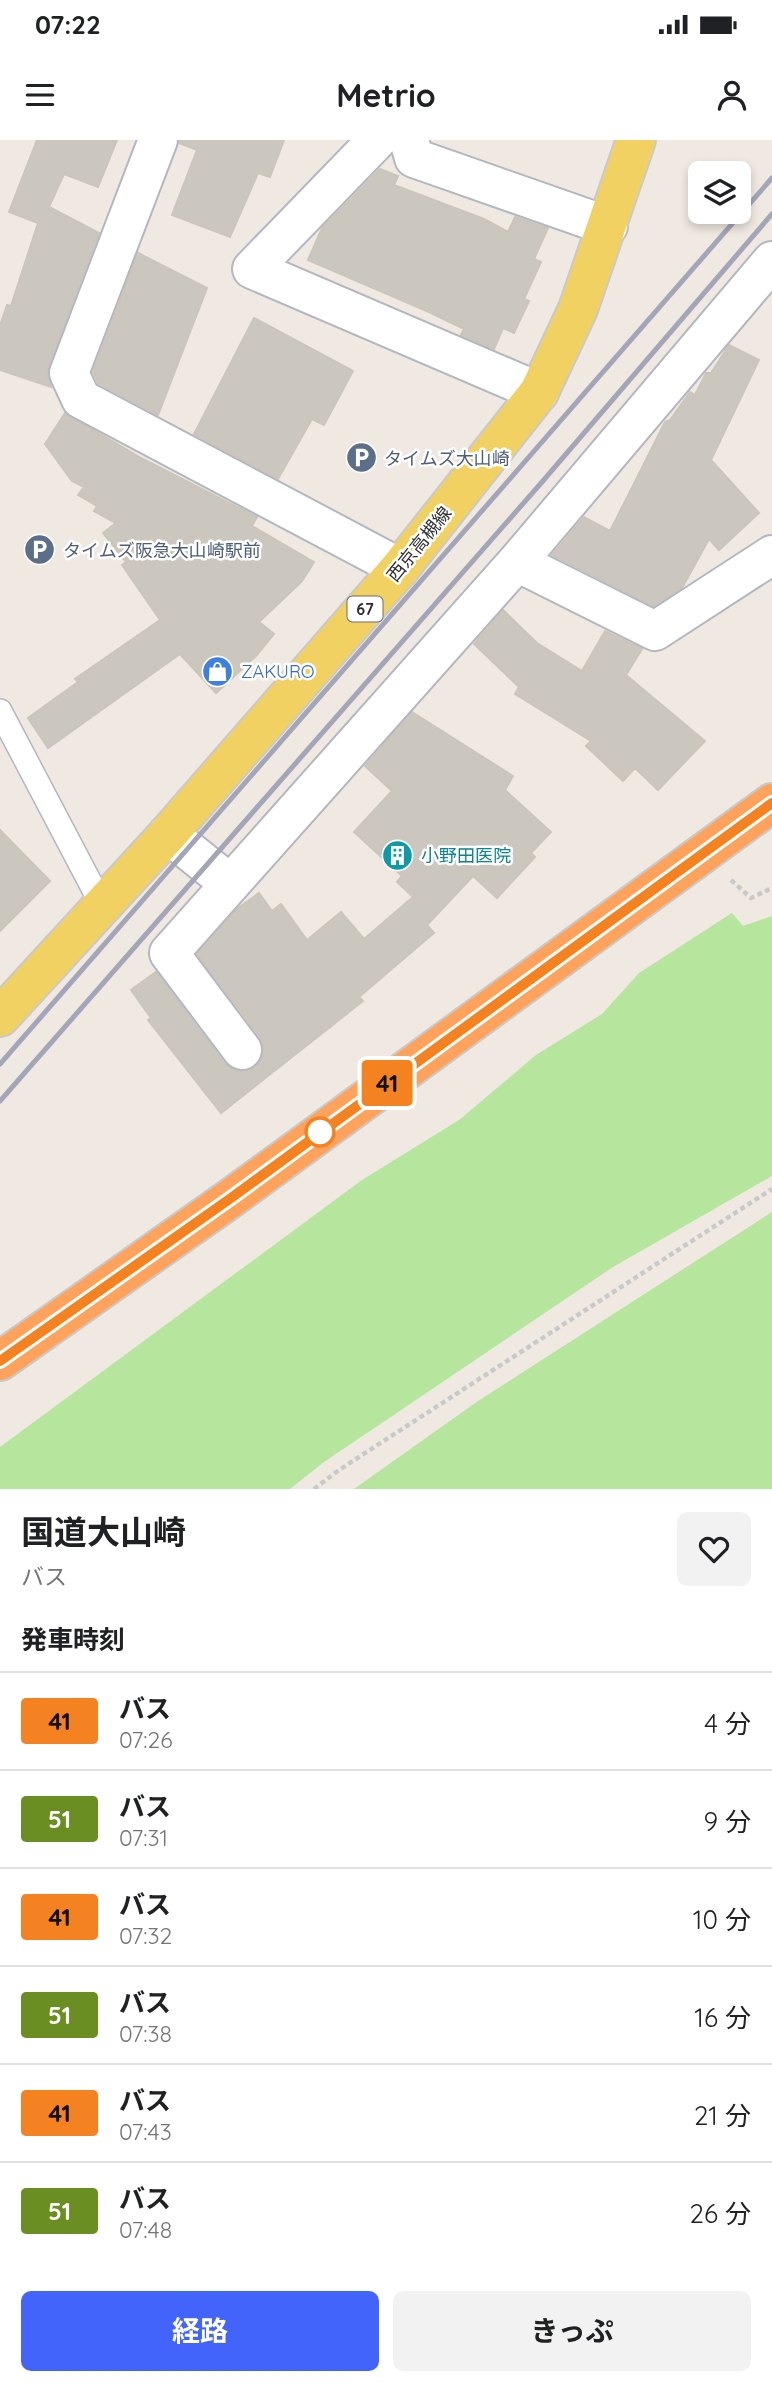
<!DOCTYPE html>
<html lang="ja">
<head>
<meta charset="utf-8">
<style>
	:root { --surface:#fff; --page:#f2f2f2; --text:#202124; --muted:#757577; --line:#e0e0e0; --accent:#4264fb }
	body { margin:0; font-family:Quicksand,"Noto Sans JP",sans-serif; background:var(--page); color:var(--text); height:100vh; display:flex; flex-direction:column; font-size:26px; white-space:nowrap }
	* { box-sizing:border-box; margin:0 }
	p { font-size:23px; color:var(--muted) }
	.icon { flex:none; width:38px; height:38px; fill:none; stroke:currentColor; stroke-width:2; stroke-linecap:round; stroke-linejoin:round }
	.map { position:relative; height:1349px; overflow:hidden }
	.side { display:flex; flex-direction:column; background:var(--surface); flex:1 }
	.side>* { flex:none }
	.badge { padding:0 14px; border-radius:5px; font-size:24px; line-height:46px }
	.controls { position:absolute; left:688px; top:21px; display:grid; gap:14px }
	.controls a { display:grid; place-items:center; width:63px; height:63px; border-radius:10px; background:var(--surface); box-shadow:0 4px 10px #0003; font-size:35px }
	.map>.badge { position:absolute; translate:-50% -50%; box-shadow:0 0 0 4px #fff }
	h2 { padding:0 21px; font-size:26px; line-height:63px }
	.round { display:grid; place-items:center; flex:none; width:74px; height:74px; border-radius:10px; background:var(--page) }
	.summary { display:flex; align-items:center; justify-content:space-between; height:119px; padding:0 21px }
	h1 { font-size:33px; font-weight:700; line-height:52px }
	.button { display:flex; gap:14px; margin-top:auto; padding:14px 21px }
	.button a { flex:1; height:80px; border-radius:10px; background:var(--accent); color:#fff; font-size:28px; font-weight:700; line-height:80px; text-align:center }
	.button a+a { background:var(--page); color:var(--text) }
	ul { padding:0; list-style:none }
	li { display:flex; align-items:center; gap:21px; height:98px; padding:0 21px; border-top:2px solid var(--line) }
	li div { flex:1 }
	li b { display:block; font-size:26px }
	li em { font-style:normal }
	li .badge { min-width:77px; font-weight:700; text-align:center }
	.status { display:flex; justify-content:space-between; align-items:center; height:49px; padding:0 35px; background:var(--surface); direction:ltr }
	.status svg { height:19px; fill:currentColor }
	header { display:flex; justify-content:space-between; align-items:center; height:91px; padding:0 21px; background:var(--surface); font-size:32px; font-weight:700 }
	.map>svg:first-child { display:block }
	.green { fill:#b6e59e }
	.building { fill:#cbc7bf; stroke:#cbc5ba; stroke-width:2 }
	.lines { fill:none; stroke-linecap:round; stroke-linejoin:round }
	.lane-casing { stroke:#b4b7c1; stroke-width:26 }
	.street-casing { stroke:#b4b7c1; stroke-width:42 }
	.primary-casing { stroke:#c9c9c9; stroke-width:42 }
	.highway-casing { stroke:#c9c9c9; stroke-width:42 }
	.path { stroke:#c9c9c9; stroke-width:4.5; stroke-dasharray:5 3.5; stroke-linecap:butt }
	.lane { stroke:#fff; stroke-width:23 }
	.street { stroke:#fff; stroke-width:38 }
	.primary { stroke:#f2d163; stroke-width:38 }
	.highway { stroke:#ffa35c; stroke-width:38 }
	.rail { stroke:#a3a6b8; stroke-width:5 }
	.line-casing { stroke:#fff; stroke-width:16 }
	.line { stroke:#f58220; stroke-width:10 }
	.stop-dot { fill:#fff; stroke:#f58220; stroke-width:3.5 }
	.labels { text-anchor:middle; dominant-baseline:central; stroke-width:5; stroke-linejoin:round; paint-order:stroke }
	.shield { fill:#fff; stroke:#6d6d6d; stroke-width:2 }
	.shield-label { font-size:16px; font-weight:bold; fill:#2e2e2e }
	.service-label { font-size:18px; fill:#4e5e75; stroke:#fff; text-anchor:start }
	.street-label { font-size:18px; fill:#2e2e2e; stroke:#fff }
	.shop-label { font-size:18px; fill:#366cbe; stroke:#fff; text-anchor:start }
	.culture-label { font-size:18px; fill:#0d838f; stroke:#fff; text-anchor:start }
</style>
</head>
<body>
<div class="status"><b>07:22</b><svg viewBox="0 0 49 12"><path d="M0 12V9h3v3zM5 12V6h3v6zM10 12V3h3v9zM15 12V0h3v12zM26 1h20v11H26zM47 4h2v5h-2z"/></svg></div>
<header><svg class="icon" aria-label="menu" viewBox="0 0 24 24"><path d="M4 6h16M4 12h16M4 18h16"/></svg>Metrio<svg class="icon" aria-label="person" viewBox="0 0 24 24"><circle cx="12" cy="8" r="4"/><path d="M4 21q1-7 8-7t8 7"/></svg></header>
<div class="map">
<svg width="772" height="1349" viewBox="0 0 772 1349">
	<rect width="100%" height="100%" fill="#efe9e1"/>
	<g class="green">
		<path d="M 732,773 L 743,786 L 772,776 L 772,1036 L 613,1127 L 324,1322 L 290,1349 L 0,1349 L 0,1307 L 362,1040 L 459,980 L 536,915 L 602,874 L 639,833 Z"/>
		<path d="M 772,1072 L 772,1349 L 354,1349 L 478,1261 Z"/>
	</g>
	<g class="building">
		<path d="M 37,0 L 117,0 L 98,47 L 64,34 L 49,67 L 99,93 L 49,225 L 47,234 L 51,247 L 0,230 L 0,186 L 7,165 L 11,166 L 38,83 L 9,72 Z"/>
		<path d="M 179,0 L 284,0 L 270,37 L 258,33 L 230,97 L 172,75 L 197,10 L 179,3 Z"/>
		<path d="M 380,29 L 398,36 L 394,45 L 484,79 L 508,92 L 515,77 L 548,88 L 534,119 L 541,122 L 524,159 L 529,161 L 514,193 L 503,188 L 494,209 L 461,195 L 464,189 L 429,172 L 308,120 L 322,88 Z"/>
		<path d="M 138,113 L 207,148 L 158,275 L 98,243 L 93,232 Z"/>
		<path d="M 254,178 L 353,231 L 324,285 L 312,279 L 278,339 L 194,294 Z"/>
		<path d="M 729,205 L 759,220 L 711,320 L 759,373 L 719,410 L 709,399 L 682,448 L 654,466 L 552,415 L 584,377 L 610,391 L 665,282 L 670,280 L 690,252 L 695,255 L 706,233 L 711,233 Z"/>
		<path d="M 65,273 L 141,318 L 257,377 L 252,386 L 314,422 L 302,441 L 259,482 L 274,494 L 256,516 L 216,553 L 180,514 L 48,608 L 28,578 L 78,542 L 75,539 L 160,480 L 122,425 L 126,422 L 103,393 L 116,383 L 94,371 L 97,366 L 78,355 L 84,347 L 72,341 L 45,304 Z"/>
		<path d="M 503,470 L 537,503 L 582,531 L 605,491 L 642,509 L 626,535 L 705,601 L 658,650 L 635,628 L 623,641 L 586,606 L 591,601 L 515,554 L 519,547 L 474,504 Z"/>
		<path d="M 412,572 L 513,636 L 505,650 L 551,692 L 531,713 L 535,717 L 497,758 L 473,736 L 427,785 L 434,793 L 359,857 L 363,861 L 221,973 L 148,880 L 151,878 L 131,850 L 156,832 L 225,924 L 234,930 L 244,932 L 256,927 L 262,919 L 264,908 L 260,897 L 197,814 L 238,768 L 259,753 L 272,771 L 281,764 L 307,800 L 341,772 L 364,799 L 413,757 L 397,742 L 402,736 L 354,692 L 392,651 L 365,626 Z"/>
		<path d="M 0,690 L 50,741 L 0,791 Z"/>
	</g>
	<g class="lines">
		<defs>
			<path id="lane" d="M 0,571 L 103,767"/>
			<g id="street">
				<path d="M 158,0 L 69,233 L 81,259 L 400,428"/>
				<path d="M 377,0 L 252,129 L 539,252"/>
				<path d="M 409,0 L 414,18 L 608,86"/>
				<path d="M 517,422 L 655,491 L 772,415"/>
				<path d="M 168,694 L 229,743"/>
				<path d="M 242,910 L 169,813 L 517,422 L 772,121"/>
			</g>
			<path id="primary" d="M 0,877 L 168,694 L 400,428 L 539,252 L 578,169 L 636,0"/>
			<path id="highway" d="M 0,1221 L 231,1058 L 772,663"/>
		</defs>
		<use href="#lane" class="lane-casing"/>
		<use href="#street" class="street-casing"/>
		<use href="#primary" class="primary-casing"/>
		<use href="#highway" class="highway-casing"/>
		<g class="path">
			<path d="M 731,740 L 751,758 L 772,748"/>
			<path d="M 314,1349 L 339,1330 L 772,1049"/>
		</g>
		<use href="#lane" class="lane"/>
		<use href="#street" class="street"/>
		<use href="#primary" class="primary"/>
		<use href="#highway" class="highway"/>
		<g class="rail">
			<path d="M 0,924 L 772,38"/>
			<path d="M 0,961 L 542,342 L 772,74"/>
		</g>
	</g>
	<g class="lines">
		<defs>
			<path id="line" d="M 0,1221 L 231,1058 L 772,663"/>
		</defs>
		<use href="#line" class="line-casing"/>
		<use href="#line" class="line"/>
	</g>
	<defs>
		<symbol id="parking-disc" viewBox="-11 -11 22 22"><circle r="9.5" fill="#5c6f8a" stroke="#fff"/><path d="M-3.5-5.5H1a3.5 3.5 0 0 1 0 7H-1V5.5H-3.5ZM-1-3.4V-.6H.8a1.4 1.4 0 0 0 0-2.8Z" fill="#fff"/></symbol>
		<symbol id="shop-disc" viewBox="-11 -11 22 22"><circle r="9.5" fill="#3f7fe0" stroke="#fff"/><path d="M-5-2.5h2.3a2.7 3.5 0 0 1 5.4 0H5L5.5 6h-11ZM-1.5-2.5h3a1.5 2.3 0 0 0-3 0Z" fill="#fff"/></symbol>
		<symbol id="building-disc" viewBox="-11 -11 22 22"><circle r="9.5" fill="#0f9aa8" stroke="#fff"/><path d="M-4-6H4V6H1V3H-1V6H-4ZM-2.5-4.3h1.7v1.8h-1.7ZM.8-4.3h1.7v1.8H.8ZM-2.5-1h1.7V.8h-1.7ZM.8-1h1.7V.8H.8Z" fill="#fff"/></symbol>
	</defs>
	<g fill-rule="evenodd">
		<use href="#parking-disc" x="344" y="300" width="35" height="35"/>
		<use href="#parking-disc" x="22" y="392" width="35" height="35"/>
		<use href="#shop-disc" x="200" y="514" width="35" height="35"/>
		<use href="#building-disc" x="380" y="698" width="35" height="35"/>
	</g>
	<circle class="stop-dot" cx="320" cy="992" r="14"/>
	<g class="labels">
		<rect class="shield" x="347.5" y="456.5" width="35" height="25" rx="5"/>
		<g class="shield-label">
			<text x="365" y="469">67</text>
		</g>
		<g class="service-label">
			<text x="384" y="318">タイムズ大山崎</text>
			<text x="63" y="410">タイムズ阪急大山崎駅前</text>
		</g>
		<g class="street-label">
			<text transform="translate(419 404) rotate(-51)">西京高槻線</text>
		</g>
		<g class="shop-label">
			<text x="241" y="531">ZAKURO</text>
		</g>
		<g class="culture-label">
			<text x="421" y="715">小野田医院</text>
		</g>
	</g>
</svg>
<div class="controls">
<a><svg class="icon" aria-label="layers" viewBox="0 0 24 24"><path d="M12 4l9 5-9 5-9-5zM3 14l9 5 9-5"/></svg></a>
</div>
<b class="badge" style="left:387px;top:943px;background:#f58220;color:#111">41</b>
</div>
<section class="side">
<div class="summary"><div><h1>国道大山崎</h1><p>バス</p></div><a class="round"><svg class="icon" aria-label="heart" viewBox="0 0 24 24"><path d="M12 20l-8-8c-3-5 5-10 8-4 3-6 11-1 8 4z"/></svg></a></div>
<h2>発車時刻</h2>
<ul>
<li><span class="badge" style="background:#f58220;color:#111">41</span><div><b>バス</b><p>07:26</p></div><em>4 分</em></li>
<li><span class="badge" style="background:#6b8e23;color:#fff">51</span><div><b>バス</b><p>07:31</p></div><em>9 分</em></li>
<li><span class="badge" style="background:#f58220;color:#111">41</span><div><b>バス</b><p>07:32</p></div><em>10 分</em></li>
<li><span class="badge" style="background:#6b8e23;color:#fff">51</span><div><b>バス</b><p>07:38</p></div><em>16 分</em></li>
<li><span class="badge" style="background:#f58220;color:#111">41</span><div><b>バス</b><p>07:43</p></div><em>21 分</em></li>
<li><span class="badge" style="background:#6b8e23;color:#fff">51</span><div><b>バス</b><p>07:48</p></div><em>26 分</em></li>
</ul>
<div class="button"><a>経路</a><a>きっぷ</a></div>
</section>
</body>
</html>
